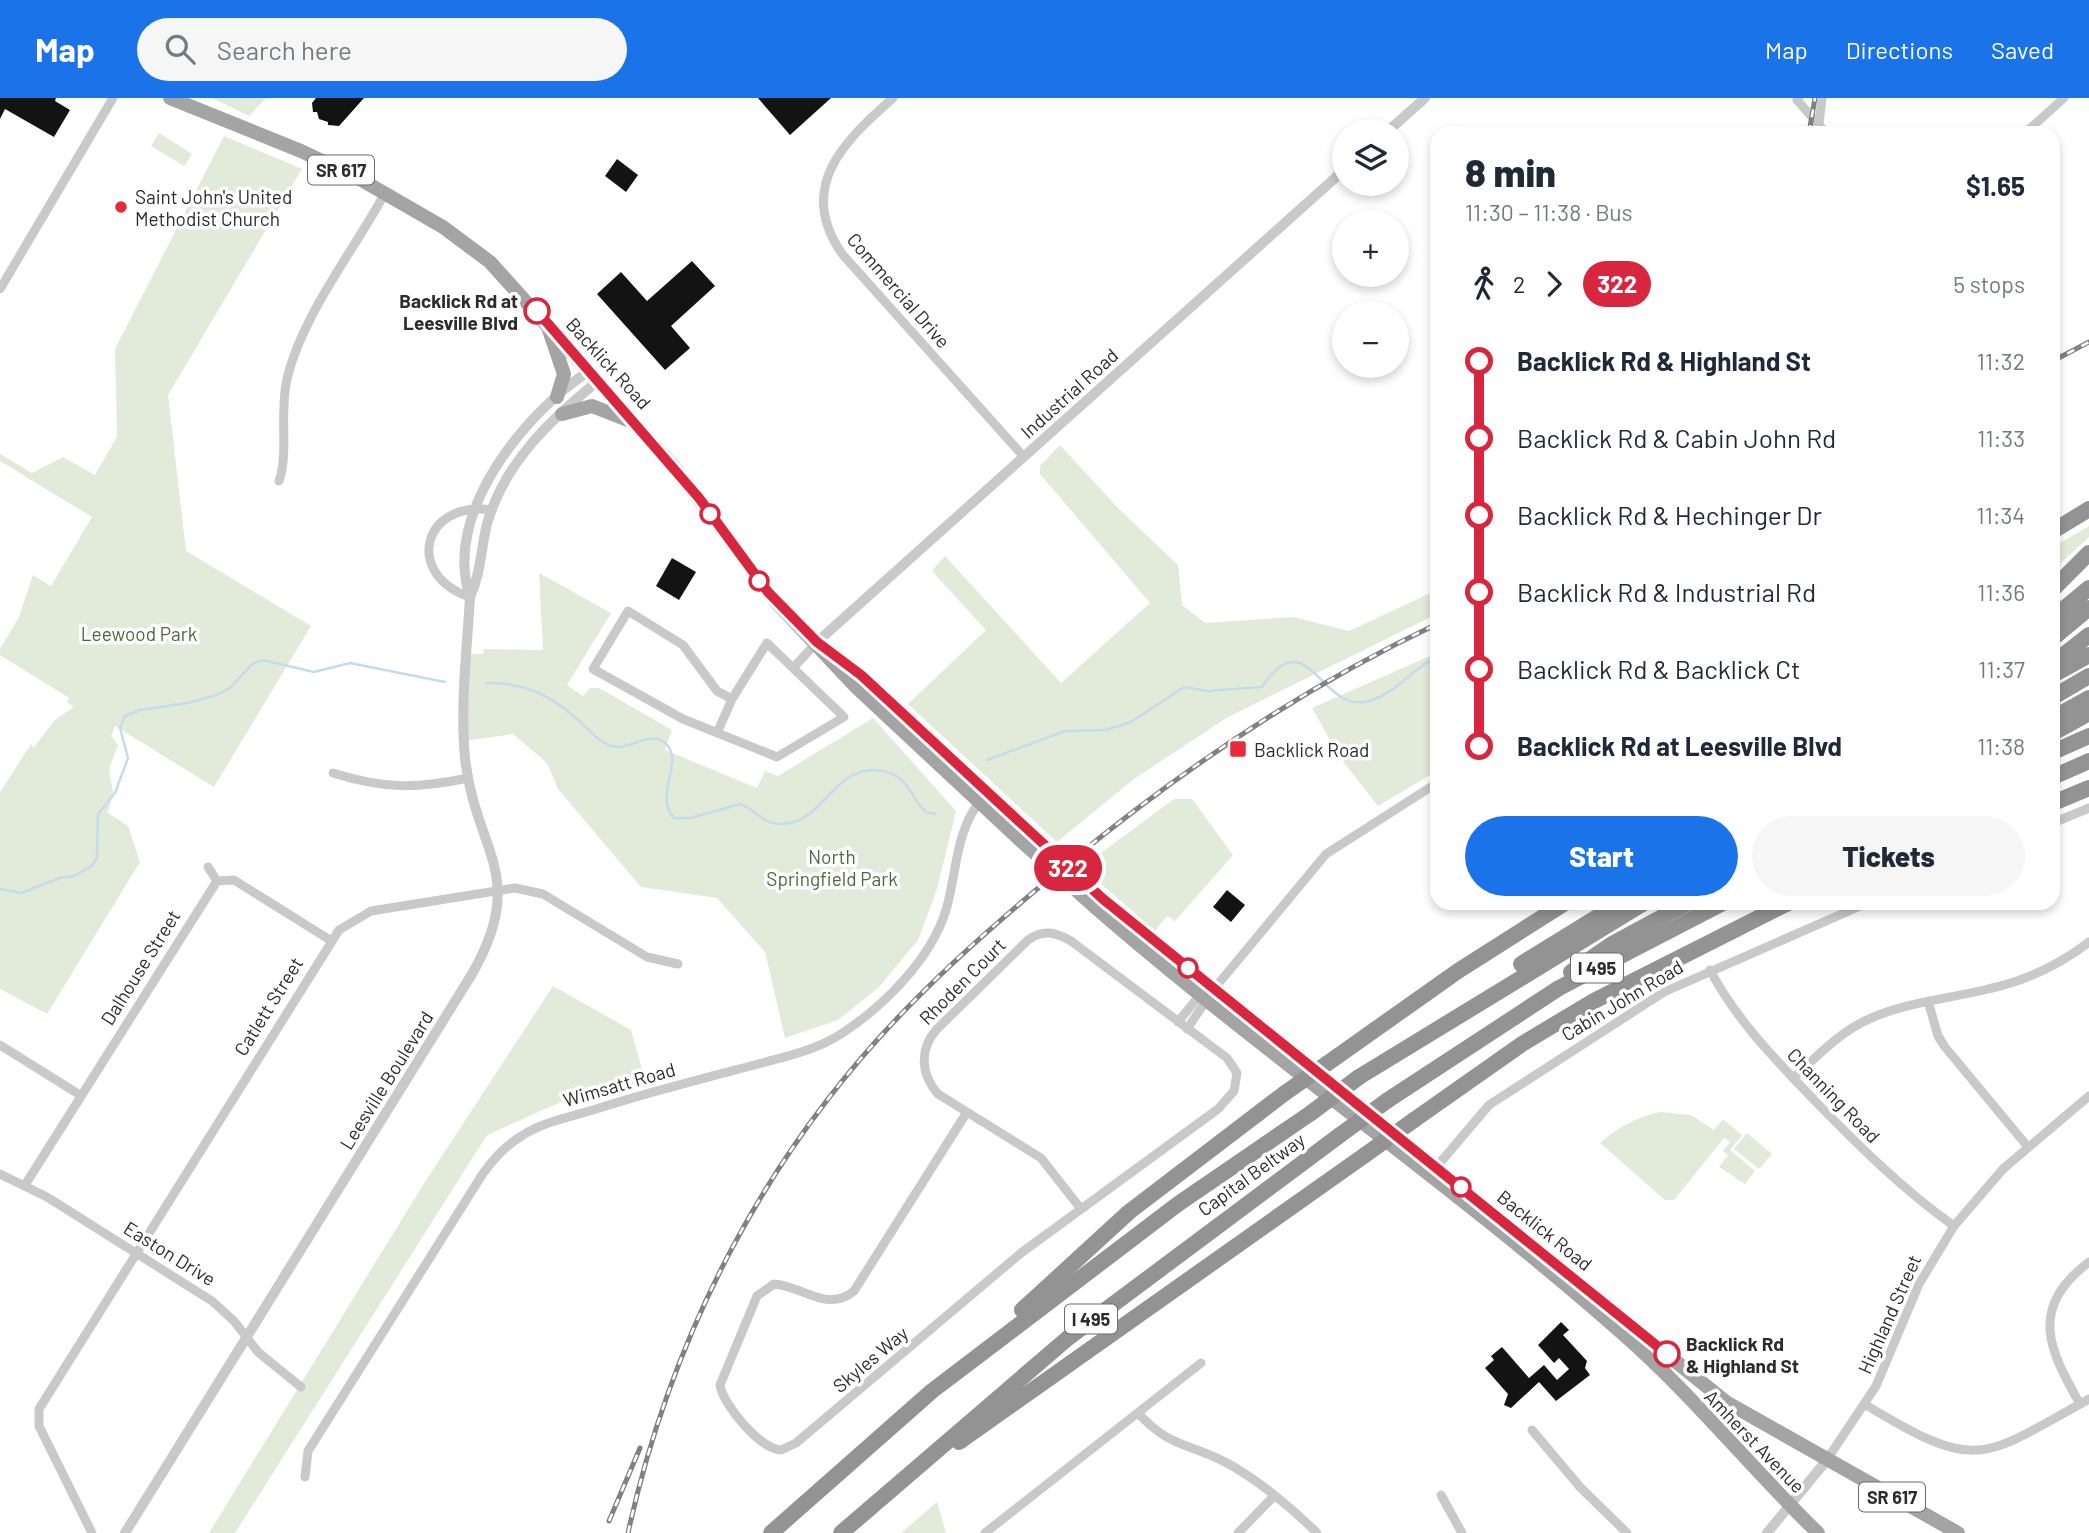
<!DOCTYPE html>
<html lang="en">
<head>
<meta charset="utf-8">
<style>
	:root { --surface:#fff; --page:#f6f6f7; --text:#1f2937; --muted:#747a83; --accent:#1a73e8 }
	body { margin:0; font-family:Barlow,sans-serif; background:var(--page); color:var(--text); height:100vh; display:flex; flex-direction:column; font-size:26px; white-space:nowrap }
	* { box-sizing:border-box; margin:0 }
	p { font-size:23px; color:var(--muted) }
	.icon { flex:none; width:38px; height:38px; fill:none; stroke:currentColor; stroke-width:2; stroke-linecap:round; stroke-linejoin:round }
	.map { position:relative; flex:1; overflow:hidden }
	.side { position:absolute; left:1430px; top:28px; width:630px; height:784px; display:flex; flex-direction:column; background:var(--surface); border-radius:21px; box-shadow:0 4px 10px #0003 }
	.side>* { flex:none }
	.badge { padding:0 14px; border-radius:23px; font-size:24px; line-height:46px }
	.tools { position:absolute; left:1332px; top:21px; display:grid; gap:14px }
	.tools a { display:grid; place-items:center; width:77px; height:77px; border-radius:50%; background:var(--surface); box-shadow:0 4px 10px #0003; font-size:35px }
	.map>.badge { position:absolute; translate:-50% -50%; box-shadow:0 0 0 4px #fff }
	.legs { display:flex; align-items:center; gap:10px; height:77px; padding:0 35px; font-size:23px }
	.legs p { margin-inline-start:auto }
	.head { display:flex; align-items:center; justify-content:space-between; height:119px; padding:0 35px }
	h1 { font-size:38px; font-weight:800; line-height:52px }
	.primary-button { display:flex; gap:14px; margin-top:auto; padding:14px 35px }
	.primary-button a { flex:1; height:80px; border-radius:42px; background:var(--accent); color:#fff; font-size:28px; font-weight:800; line-height:80px; text-align:center }
	.primary-button a+a { background:var(--page); color:var(--text) }
	ul { padding:0 35px; list-style:none }
	li { display:flex; align-items:center; gap:24px; height:77px; font-size:26px }
	li i { display:grid; place-items:center; width:10px; height:100%; margin:0 9px; background:currentColor }
	li i::after { content:''; width:18px; height:18px; margin:-9px; border:5px solid; border-radius:50%; background:var(--surface) }
	li p { margin-inline-start:auto }
	li:first-child i { background:linear-gradient(#0000 50%,currentColor 0) }
	li:last-child i { background:linear-gradient(currentColor 50%,#0000 0) }
	header { display:flex; align-items:center; gap:42px; box-sizing:border-box; height:98px; padding:0 35px; background:var(--accent); color:#fff }
	header strong { font-size:33px }
	nav { display:flex; gap:38px; margin-inline-start:auto; font-size:24px }
	.search { width:490px; height:63px; background:var(--page); display:flex; align-items:center; gap:18px; box-sizing:border-box; padding:0 24px; border-radius:38px; color:var(--muted); font-size:26px }
	.map>svg:first-child { display:block }
	.green { fill:#e2ead9 }
	.lines { fill:none; stroke-linecap:round; stroke-linejoin:round }
	.stream { stroke:#c4dceb; stroke-width:2.5 }
	.building { fill:#131313 }
	.minor { stroke:#c9c9c9; stroke-width:9 }
	.tertiary { stroke:#c9c9c9; stroke-width:10 }
	.primary { stroke:#a4a4a4; stroke-width:14 }
	.motorway { stroke:#939393; stroke-width:16 }
	.rail-casing { stroke:#818181; stroke-width:5 }
	.rail { stroke:#fff; stroke-width:2.5; stroke-dasharray:8; stroke-linecap:butt }
	.primary-bridge { stroke:#a4a4a4; stroke-width:14 }
	.motorway-bridge { stroke:#939393; stroke-width:16 }
	.line-1-casing { stroke:#fff; stroke-width:16 }
	.line-1 { stroke:#d7263d; stroke-width:10 }
	.poi-dot { fill:#e82938; stroke:#fff; stroke-width:2.5 }
	.stop-1-dot { fill:#fff; stroke:#d7263d; stroke-width:3.5 }
	.labels { text-anchor:middle; dominant-baseline:central; stroke-width:7; stroke-linejoin:round; paint-order:stroke }
	.shield { fill:#fff; stroke:#6b6b6b; stroke-width:2 }
	.shield-label { font-size:18px; font-weight:bold; fill:#2c2c2c }
	.poi-label { font-size:19px; fill:#2c2c2c; stroke:#fff; text-anchor:start }
	.street-label { font-size:19px; fill:#2c2c2c; stroke:#fff }
	.stop-label { font-size:19px; font-weight:bold; fill:#2c2c2c; stroke:#fff; text-anchor:end }
	.park-label { font-size:19px; fill:#4f6839; stroke:#fff }
</style>
</head>
<body>
<header>
<strong>Map</strong>
<div class="search"><svg class="icon" aria-label="search" viewBox="0 0 24 24"><circle cx="10" cy="10" r="6"/><path d="M15 15l6 6"/></svg>Search here</div>
<nav><a>Map</a><a>Directions</a><a>Saved</a></nav>
</header>
<div class="map">
<svg width="2089" height="1435" viewBox="0 0 2089 1435">
	<rect width="100%" height="100%" fill="#fff"/>
	<g class="green">
		<path d="M 212,0 L 266,0 L 249,18 Z"/>
		<path d="M 159,35 L 192,56 L 184,68 L 151,48 Z"/>
		<path d="M 224,38 L 302,71 L 168,297 L 186,453 L 311,528 L 214,689 L 115,628 L 111,638 L 118,647 L 109,671 L 113,694 L 108,715 L 128,728 L 140,764 L 47,916 L 0,891 L 0,694 L 31,646 L 34,649 L 55,622 L 74,609 L 67,604 L 69,600 L 0,557 L 0,551 L 19,519 L 33,477 L 51,488 L 92,419 L 0,363 L 0,356 L 32,375 L 63,359 L 95,377 L 117,339 L 115,251 Z"/>
		<path d="M 1060,347 L 1119,411 L 1178,467 L 1182,507 L 1205,525 L 1293,519 L 1349,533 L 1437,492 L 1437,516 L 1228,619 L 1134,681 L 1057,744 L 908,606 L 986,532 L 932,473 L 945,458 L 1061,585 L 1150,505 L 1040,376 L 1040,368 Z"/>
		<path d="M 2089,428 L 2089,439 L 2053,472 L 2053,449 Z"/>
		<path d="M 539,475 L 611,515 L 567,587 L 583,598 L 590,590 L 599,590 L 672,632 L 665,652 L 757,690 L 765,673 L 778,678 L 873,620 L 956,713 L 937,791 L 918,842 L 878,890 L 838,922 L 785,940 L 765,854 L 717,800 L 641,789 L 558,691 L 547,665 L 513,636 L 464,643 L 467,556 L 483,556 L 484,551 L 543,552 Z"/>
		<path d="M 1437,555 L 1437,673 L 1378,708 L 1339,658 L 1312,610 Z"/>
		<path d="M 1174,701 L 1192,701 L 1233,757 L 1175,823 L 1167,818 L 1155,833 L 1082,769 Z"/>
		<path d="M 553,888 L 631,932 L 646,985 L 563,1003 L 487,1037 L 235,1435 L 209,1435 L 423,1087 Z"/>
		<path d="M 1660,1014 L 1691,1017 L 1714,1032 L 1723,1021 L 1742,1037 L 1730,1052 L 1755,1073 L 1745,1086 L 1719,1069 L 1728,1057 L 1723,1053 L 1730,1044 L 1724,1040 L 1674,1102 L 1665,1102 L 1600,1045 C 1619,1028 1636,1020 1660,1014 Z"/>
		<path d="M 1747,1035 L 1772,1056 L 1759,1071 L 1734,1051 Z"/>
		<path d="M 937,1404 L 946,1435 L 901,1435 Z"/>
	</g>
	<g class="lines">
		<g class="stream">
			<path d="M 486,585 C 523,584 551,597 578,622 C 590,632 601,648 617,649 C 633,650 654,630 668,648 C 682,667 654,699 674,720 L 691,720 L 740,706 C 754,710 761,724 777,726 C 821,729 832,672 873,672 C 918,673 909,715 935,716"/>
			<path d="M 987,662 L 1065,633 L 1106,632 L 1131,624 L 1184,589 L 1208,593 L 1262,589 C 1306,522 1321,611 1363,604 C 1393,600 1410,571 1437,559"/>
			<path d="M 0,791 L 21,795 L 60,780 L 74,778 L 92,768 L 97,760 L 98,716 L 115,695 L 128,660 L 120,630 L 125,618 L 140,612 L 188,605 L 216,597 L 230,590 L 252,566 L 263,562 L 314,574 L 350,565 L 445,584"/>
		</g>
	</g>
	<g class="building">
		<path d="M 0,0 L 56,0 L 55,3 L 70,12 L 54,39 L 5,11 L 0,21 Z"/>
		<path d="M 316,0 L 364,0 L 339,28 L 328,27 L 328,24 L 319,21 L 317,14 L 313,14 L 312,5 Z"/>
		<path d="M 758,0 L 831,0 L 790,37 Z"/>
		<path d="M 617,61 L 638,77 L 626,94 L 605,78 Z"/>
		<path d="M 692,163 L 715,188 L 671,228 L 690,250 L 665,272 L 597,196 L 621,174 L 647,203 Z"/>
		<path d="M 672,460 L 696,474 L 679,502 L 656,488 Z"/>
		<path d="M 1227,792 L 1245,807 L 1231,824 L 1213,809 Z"/>
		<path d="M 1561,1224 L 1569,1232 L 1563,1237 L 1587,1263 L 1585,1270 L 1590,1277 L 1556,1303 L 1539,1284 L 1511,1310 L 1504,1307 L 1508,1296 L 1485,1270 L 1494,1262 L 1491,1258 L 1502,1249 L 1529,1280 L 1544,1267 L 1557,1282 L 1569,1271 L 1559,1260 L 1554,1265 L 1538,1247 Z"/>
	</g>
	<g class="lines">
		<g class="minor">
			<path d="M 893,0 C 844,43 795,90 843,157 L 1024,359"/>
			<path d="M 1799,0 L 1797,2 L 1826,35"/>
			<path d="M 1819,26 L 1822,0"/>
			<path d="M 2025,35 L 2064,0"/>
			<path d="M 0,191 L 113,0"/>
			<path d="M 279,383 C 289,355 279,315 287,281 C 302,217 353,154 385,95"/>
			<path d="M 470,499 C 404,477 422,402 492,412"/>
			<path d="M 794,569 L 817,544"/>
			<path d="M 717,635 L 732,601 L 767,545 L 844,619 L 777,659 L 683,621 L 593,571 L 628,513 L 683,547 L 717,593 L 732,601"/>
			<path d="M 333,675 C 384,691 416,691 468,680"/>
			<path d="M 2053,725 L 2089,710"/>
			<path d="M 208,769 L 217,783"/>
			<path d="M 1710,872 C 1737,923 1775,961 1814,1002 C 1859,1048 1901,1090 1954,1128"/>
			<path d="M 1928,903 L 1938,938 L 1945,949 L 2028,1049"/>
			<path d="M 1178,924 L 1199,898 L 1205,895"/>
			<path d="M 1187,931 L 1214,891 L 1326,756 L 1437,685"/>
			<path d="M 0,947 L 80,997"/>
			<path d="M 1793,980 C 1817,959 1839,934 1869,921 C 1906,904 1948,901 1988,891 C 2025,883 2059,867 2089,844"/>
			<path d="M 967,1014 L 854,1193 C 827,1215 803,1188 774,1186 L 757,1198 L 720,1287 C 723,1307 760,1351 781,1352 L 796,1345 L 1021,1155 L 1218,1011 L 1234,993 L 1237,975 L 1227,960 L 1071,843 C 1055,834 1043,831 1028,842 L 936,932 C 919,952 921,977 938,996 L 1041,1060 L 1081,1111"/>
			<path d="M 1433,1073 L 1489,1007 L 1664,894 L 1867,805"/>
			<path d="M 0,1076 L 47,1099 L 212,1203 L 234,1223 L 258,1254 L 301,1289"/>
			<path d="M 25,1087 L 217,783 L 234,782 L 330,842"/>
			<path d="M 2080,1306 C 2048,1250 2029,1210 2089,1164"/>
			<path d="M 1866,1307 C 1978,1375 1981,1361 2089,1301"/>
			<path d="M 1138,1315 C 1171,1351 1188,1344 1227,1365 C 1258,1382 1292,1410 1317,1435"/>
			<path d="M 1532,1332 L 1580,1389 L 1627,1435"/>
			<path d="M 1826,1363 L 1876,1288 L 1919,1186 L 1954,1128 L 2003,1071 L 2089,998"/>
			<path d="M 305,1379 L 308,1353 L 482,1077 C 493,1061 506,1047 523,1037 C 544,1024 569,1019 593,1012 C 648,994 705,980 762,965 C 788,958 818,951 841,936 C 884,908 931,861 946,812 C 957,775 955,733 981,702"/>
			<path d="M 1441,1397 L 1462,1435"/>
			<path d="M 92,1435 L 39,1328 L 39,1311 L 339,832 L 371,813 L 515,790 L 543,796 L 647,859 L 678,866"/>
			<path d="M 985,1435 L 1201,1265"/>
			<path d="M 1238,1435 L 1273,1399"/>
		</g>
		<g class="tertiary">
			<path d="M 1388,33 L 1425,0"/>
			<path d="M 470,499 C 442,416 524,316 589,273"/>
			<path d="M 817,544 L 1344,72"/>
			<path d="M 125,1435 L 472,876 C 529,777 475,753 465,660 C 460,607 467,552 470,499 C 481,475 481,450 487,426 C 504,365 551,321 598,283"/>
			<path d="M 1767,1435 L 1826,1363"/>
		</g>
		<g class="primary">
			<path d="M 170,0 L 301,53 L 358,80 L 443,129 L 490,164 L 674,369 L 775,503 L 856,589 L 1019,741"/>
			<path d="M 549,232 L 564,276 L 557,299"/>
			<path d="M 562,316 L 592,308 L 633,324"/>
			<path d="M 836,557 L 1028,735"/>
			<path d="M 1103,801 L 1726,1304 L 1958,1435"/>
			<path d="M 1095,809 C 1265,957 1452,1085 1622,1235 C 1692,1296 1751,1370 1818,1435"/>
		</g>
		<g class="motorway">
			<path d="M 2053,433 L 2089,411"/>
			<path d="M 2053,491 L 2089,455"/>
			<path d="M 2053,520 L 2089,490"/>
			<path d="M 2053,540 L 2089,510"/>
			<path d="M 2053,565 L 2089,537"/>
			<path d="M 2053,577 L 2089,557"/>
			<path d="M 2053,599 L 2089,578"/>
			<path d="M 2053,620 L 2089,600"/>
			<path d="M 2053,635 L 2089,615"/>
			<path d="M 2053,654 L 2089,638"/>
			<path d="M 2053,679 L 2089,663"/>
			<path d="M 2053,705 L 2089,690"/>
			<path d="M 1521,866 L 1620,805"/>
			<path d="M 1571,874 L 1612,846 L 1688,805"/>
			<path d="M 1335,960 L 1458,873 L 1565,805"/>
			<path d="M 1359,979 L 1644,805"/>
			<path d="M 1388,1002 L 1559,890 L 1723,805"/>
			<path d="M 1414,1022 L 1522,946 L 1592,904 L 1788,805"/>
			<path d="M 1022,1212 L 1129,1114 L 1285,995"/>
			<path d="M 959,1344 L 1365,1057"/>
			<path d="M 771,1435 L 932,1293 L 1178,1106 L 1311,1015"/>
			<path d="M 841,1435 L 1068,1240 L 1340,1037"/>
		</g>
		<defs>
			<g id="rail">
				<path d="M 1809,35 L 1815,0"/>
				<path d="M 2053,263 L 2089,244"/>
				<path d="M 609,1423 L 640,1350"/>
				<path d="M 628,1435 C 672,1234 769,1048 915,902 C 964,852 1017,807 1071,763 C 1184,670 1304,589 1437,526"/>
			</g>
		</defs>
		<use href="#rail" class="rail-casing"/>
		<use href="#rail" class="rail"/>
		<g class="primary-bridge">
			<path d="M 1028,735 L 1103,801"/>
			<path d="M 1019,741 L 1095,809"/>
		</g>
		<g class="motorway-bridge">
			<path d="M 1285,995 L 1335,960"/>
			<path d="M 1311,1015 L 1359,979"/>
			<path d="M 1340,1037 L 1388,1002"/>
			<path d="M 1365,1057 L 1414,1022"/>
		</g>
	</g>
	<g class="lines">
		<defs>
			<path id="line-1" d="M 537,213 L 699,400 L 768,494 L 817,544 L 861,577 L 1103,801 L 1667,1256"/>
		</defs>
		<use href="#line-1" class="line-1-casing"/>
		<use href="#line-1" class="line-1"/>
	</g>
	<g class="poi-dot">
		<circle cx="121" cy="109" r="7"/>
		<rect x="1229" y="642" width="18" height="18" rx="3.5"/>
	</g>
	<g class="stop-1-dot">
		<circle cx="537" cy="213" r="12"/>
		<circle cx="710" cy="416" r="9"/>
		<circle cx="759" cy="483" r="9"/>
		<circle cx="1188" cy="870" r="9"/>
		<circle cx="1461" cy="1089" r="9"/>
		<circle cx="1667" cy="1256" r="12"/>
	</g>
	<g class="labels">
		<g class="shield">
			<rect x="308" y="57.5" width="66" height="29" rx="5"/>
			<rect x="1571" y="855.5" width="52" height="29" rx="5"/>
			<rect x="1065" y="1206.5" width="52" height="29" rx="5"/>
			<rect x="1859" y="1384.5" width="66" height="29" rx="5"/>
		</g>
		<g class="shield-label">
			<text x="341" y="72">SR 617</text>
			<text x="1597" y="870">I 495</text>
			<text x="1091" y="1221">I 495</text>
			<text x="1892" y="1399">SR 617</text>
		</g>
		<g class="poi-label">
			<text x="135" y="98">Saint John's United<tspan x="135" dy="22">Methodist Church</tspan></text>
			<text x="1254" y="651">Backlick Road</text>
		</g>
		<g class="street-label">
			<text transform="translate(899 192) rotate(49)">Commercial Drive</text>
			<text transform="translate(609 265) rotate(48)">Backlick Road</text>
			<text transform="translate(1069 295) rotate(-42)">Industrial Road</text>
			<text transform="translate(140 869) rotate(-58)">Dalhouse Street</text>
			<text transform="translate(962 883) rotate(-45)">Rhoden Court</text>
			<text transform="translate(1622 902) rotate(-31)">Cabin John Road</text>
			<text transform="translate(268 908) rotate(-58)">Catlett Street</text>
			<text transform="translate(386 982) rotate(-58)">Leesville Boulevard</text>
			<text transform="translate(619 986) rotate(-16)">Wimsatt Road</text>
			<text transform="translate(1834 997) rotate(46)">Channing Road</text>
			<text transform="translate(1251 1076) rotate(-36)">Capital Beltway</text>
			<text transform="translate(1545 1132) rotate(39)">Backlick Road</text>
			<text transform="translate(170 1155) rotate(32)">Easton Drive</text>
			<text transform="translate(1889 1216) rotate(-66)">Highland Street</text>
			<text transform="translate(870 1261) rotate(-40)">Skyles Way</text>
			<text transform="translate(1755 1343) rotate(46)">Amherst Avenue</text>
		</g>
		<g class="stop-label">
			<text x="518" y="202">Backlick Rd at<tspan x="518" dy="22">Leesville Blvd</tspan></text>
			<text x="1686" y="1245" text-anchor="start">Backlick Rd<tspan x="1686" dy="22">&amp; Highland St</tspan></text>
		</g>
		<g class="park-label">
			<text x="139" y="535">Leewood Park</text>
			<text x="832" y="758">North<tspan x="832" dy="22">Springfield Park</tspan></text>
		</g>
	</g>
</svg>
<div class="tools">
<a><svg class="icon" aria-label="layers" viewBox="0 0 24 24"><path d="M12 4l9 5-9 5-9-5zM3 14l9 5 9-5"/></svg></a>
<a>+</a>
<a>−</a>
</div>
<b class="badge" style="left:1068px;top:770px;background:#d7263d;color:#fff">322</b>
<section class="side">
<div class="head"><div><h1>8 min</h1><p>11:30 – 11:38 · Bus</p></div><b>$1.65</b></div>
<div class="legs"><svg class="icon" aria-label="walk" viewBox="0 0 24 24"><circle cx="13" cy="4" r="2"/><path d="M13 8l-2 6 4 7M11 14l-3 7M7 12l3-4h3l4 4"/></svg>2<svg class="icon" aria-label="forward" viewBox="0 0 24 24"><path d="M9 5l7 7-7 7"/></svg><b class="badge" style="background:#d7263d;color:#fff">322</b><p>5 stops</p></div>
<ul>
<li><i style="color:#d7263d"></i><b>Backlick Rd &amp; Highland St</b><p>11:32</p></li>
<li><i style="color:#d7263d"></i><span>Backlick Rd &amp; Cabin John Rd</span><p>11:33</p></li>
<li><i style="color:#d7263d"></i><span>Backlick Rd &amp; Hechinger Dr</span><p>11:34</p></li>
<li><i style="color:#d7263d"></i><span>Backlick Rd &amp; Industrial Rd</span><p>11:36</p></li>
<li><i style="color:#d7263d"></i><span>Backlick Rd &amp; Backlick Ct</span><p>11:37</p></li>
<li><i style="color:#d7263d"></i><b>Backlick Rd at Leesville Blvd</b><p>11:38</p></li>
</ul>
<div class="primary-button"><a>Start</a><a>Tickets</a></div>
</section>
</div>
</body>
</html>
